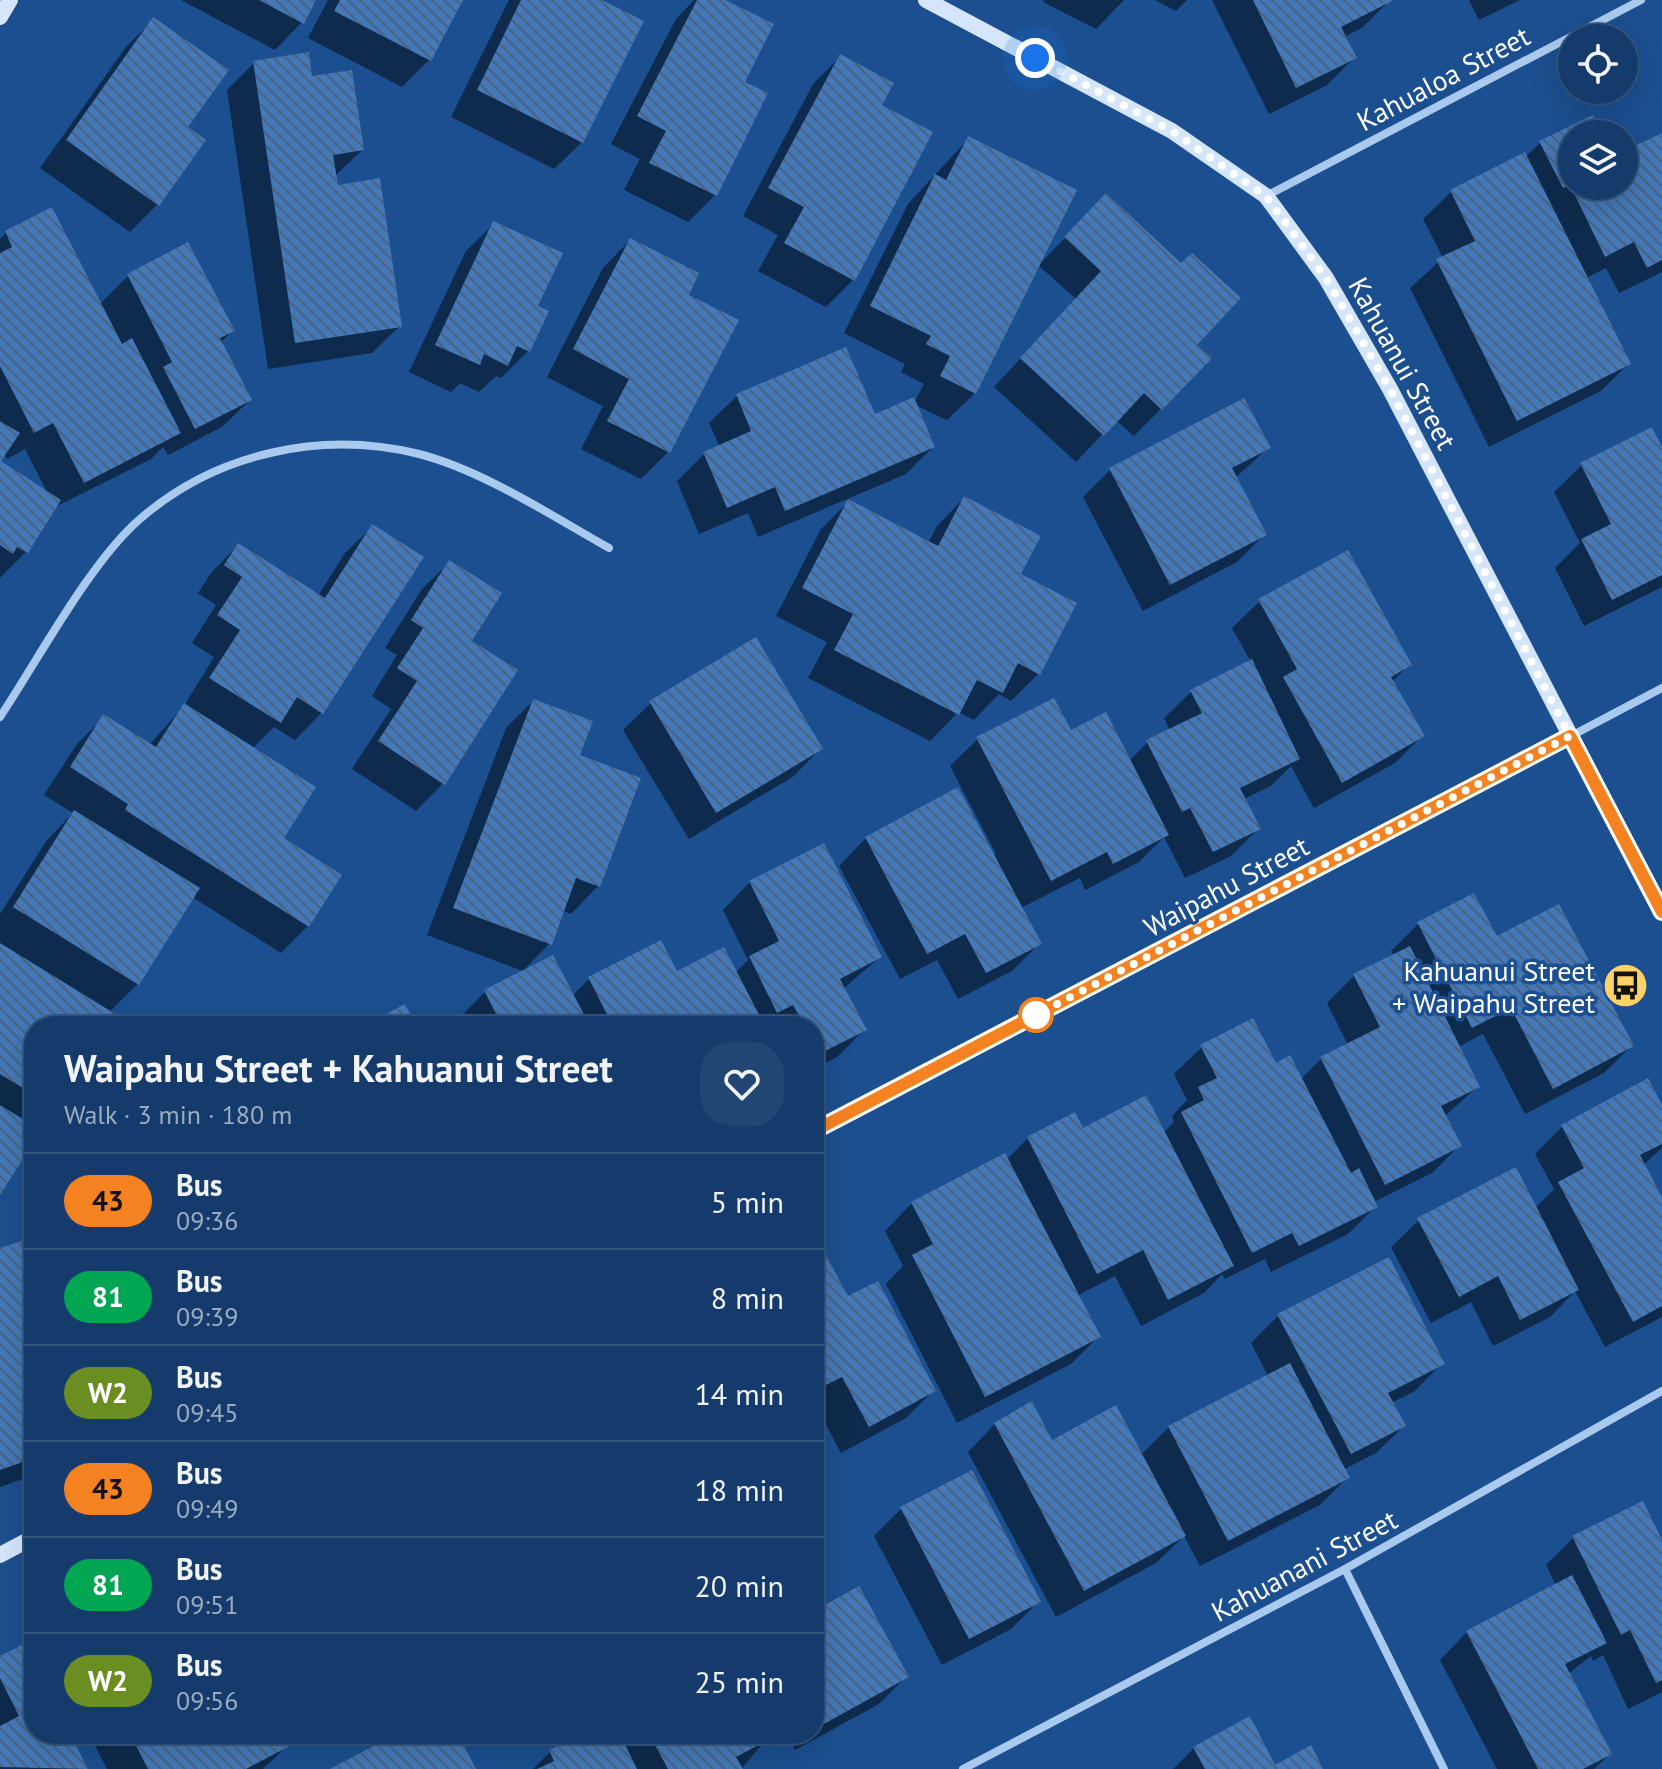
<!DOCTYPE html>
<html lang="en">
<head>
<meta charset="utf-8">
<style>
	:root { --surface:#143b6b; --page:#214673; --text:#f1f3f6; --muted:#9dadc1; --line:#33557e }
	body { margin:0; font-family:"PT Sans",sans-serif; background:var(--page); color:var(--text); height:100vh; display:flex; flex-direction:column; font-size:30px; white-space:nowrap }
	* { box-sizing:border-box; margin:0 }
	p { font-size:26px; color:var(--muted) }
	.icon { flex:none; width:44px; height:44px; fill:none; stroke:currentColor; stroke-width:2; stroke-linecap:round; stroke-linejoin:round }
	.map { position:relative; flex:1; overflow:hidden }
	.side { position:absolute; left:24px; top:1016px; width:800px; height:728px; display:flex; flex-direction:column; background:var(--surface); border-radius:32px; box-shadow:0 8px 32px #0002,0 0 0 2px var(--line) }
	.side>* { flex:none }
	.badge { padding:0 16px; border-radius:26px; font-size:28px; line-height:52px }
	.tools { position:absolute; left:1558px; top:24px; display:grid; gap:16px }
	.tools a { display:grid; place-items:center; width:80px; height:80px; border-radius:50%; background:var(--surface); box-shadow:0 8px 32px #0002,0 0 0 2px var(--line); font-size:40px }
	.you { position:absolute; width:40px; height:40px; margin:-20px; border:6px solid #fff; border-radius:50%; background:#1a73e8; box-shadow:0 0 0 12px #1a73e833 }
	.map>.badge { position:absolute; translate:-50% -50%; box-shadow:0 0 0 4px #fff }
	.round { display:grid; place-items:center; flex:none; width:84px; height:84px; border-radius:32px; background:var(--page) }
	.headline { display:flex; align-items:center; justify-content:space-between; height:136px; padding:0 40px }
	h1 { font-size:38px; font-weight:800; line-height:60px }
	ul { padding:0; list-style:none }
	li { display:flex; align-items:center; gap:24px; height:96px; padding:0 40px; border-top:2px solid var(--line) }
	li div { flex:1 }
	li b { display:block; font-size:30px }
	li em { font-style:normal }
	li .badge { min-width:88px; font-weight:700; text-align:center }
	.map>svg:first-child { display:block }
	.shadow { fill:#0007 }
	.building { fill:url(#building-back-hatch) }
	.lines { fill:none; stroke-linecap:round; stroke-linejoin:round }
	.street { stroke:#a9c9ee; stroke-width:8 }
	.secondary { stroke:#d6e6fa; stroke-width:16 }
	.line-casing { stroke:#fff; stroke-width:18 }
	.line { stroke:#f58220; stroke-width:12 }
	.walk { stroke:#fff; stroke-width:8; stroke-dasharray:0 14.4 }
	.stop-dot { fill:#fff; stroke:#f58220; stroke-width:4 }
	.labels { text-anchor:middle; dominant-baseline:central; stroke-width:7; stroke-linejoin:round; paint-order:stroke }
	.street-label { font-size:28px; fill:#fff; stroke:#1b4f8f }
	.poi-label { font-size:28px; fill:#fff; stroke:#1b4f8f; text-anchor:end }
</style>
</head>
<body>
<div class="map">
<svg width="1662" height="1769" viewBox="0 0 1662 1769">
	<defs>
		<pattern id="building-back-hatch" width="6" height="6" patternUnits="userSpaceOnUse" patternTransform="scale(2)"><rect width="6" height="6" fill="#4478b7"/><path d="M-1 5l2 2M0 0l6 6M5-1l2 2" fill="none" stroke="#486282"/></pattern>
	</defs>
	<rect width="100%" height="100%" fill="#1b4f8f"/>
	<g class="shadow">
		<path d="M 181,0 L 314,0 L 302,22 L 275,50 Z"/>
		<path d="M 328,0 L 461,0 L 429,60 L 402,87 L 308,38 Z"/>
		<path d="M 509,0 L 598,0 L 582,142 L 554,169 L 451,117 Z"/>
		<path d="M 694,0 L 720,0 L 742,82 L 715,195 L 688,222 L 624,190 L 640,159 L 611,144 L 676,19 Z"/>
		<path d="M 1044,0 L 1124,0 L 1096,29 L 1043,2 Z"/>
		<path d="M 1155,0 L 1187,0 L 1176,11 Z"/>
		<path d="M 1212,0 L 1390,0 L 1362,28 L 1344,37 L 1355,57 L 1327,85 L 1269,114 Z"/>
		<path d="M 1469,0 L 1520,0 L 1479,20 Z"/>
		<path d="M 153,20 L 186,128 L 158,204 L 130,232 L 40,168 L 126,47 Z"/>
		<path d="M 840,57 L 879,106 L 853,280 L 826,307 L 758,271 L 778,235 L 743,216 L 813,84 Z"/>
		<path d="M 254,63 L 310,78 L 362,150 L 334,177 L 400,326 L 372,353 L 268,369 L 227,90 Z"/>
		<path d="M 1592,118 L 1600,134 L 1572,134 L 1572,186 L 1624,186 L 1624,153 L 1662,135 L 1662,272 L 1619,293 L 1606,268 L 1586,278 L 1628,364 L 1601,391 L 1489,447 L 1410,288 L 1443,258 L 1423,219 L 1451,192 L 1524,155 L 1525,157 L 1540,143 Z"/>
		<path d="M 969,138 L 1040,264 L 1079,223 L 1194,345 L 1161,409 L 1134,436 L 1116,420 L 1076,462 L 994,387 L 1076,299 L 1038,265 L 975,393 L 947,420 L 915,405 L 933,447 L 906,474 L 758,537 L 748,513 L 699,534 L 677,481 L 704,454 L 720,447 L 709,423 L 737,396 L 845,350 L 874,417 L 914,403 L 924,384 L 901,372 L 905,364 L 844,333 L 908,204 Z"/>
		<path d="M 494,224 L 536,306 L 528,351 L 501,378 L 496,376 L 479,392 L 460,383 L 451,392 L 409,372 L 466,251 Z"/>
		<path d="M 6,233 L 100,304 L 128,276 L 188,245 L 232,331 L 220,343 L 250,400 L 222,427 L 168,455 L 163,447 L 151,459 L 55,507 L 26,552 L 0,578 L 0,463 L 48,494 L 25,449 L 7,459 L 4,453 L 0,458 L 0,239 Z"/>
		<path d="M 630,240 L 686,296 L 668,452 L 641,479 L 581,449 L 603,406 L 547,377 L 603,268 Z"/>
		<path d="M 1268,448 L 1235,478 L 1264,535 L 1237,562 L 1143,611 L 1083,497 L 1111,469 Z"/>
		<path d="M 1662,452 L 1662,587 L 1584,626 L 1555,568 L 1580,543 L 1554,492 L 1582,465 Z"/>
		<path d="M 964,498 L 1018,575 L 1039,673 L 1011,701 L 999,694 L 974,720 L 958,712 L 930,741 L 808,678 L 827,642 L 776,616 L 821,529 L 849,501 L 928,543 L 937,526 Z"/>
		<path d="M 373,526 L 322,712 L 295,740 L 274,727 L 252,749 L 308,926 L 281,953 L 192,897 L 138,984 L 109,1012 L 108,1026 L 34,1026 L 34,1138 L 0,1192 L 0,914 L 47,840 L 73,813 L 44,795 L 77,744 L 104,717 L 149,745 L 184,706 L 214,657 L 192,643 L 216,605 L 198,593 L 211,573 L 238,545 L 318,596 L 345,553 Z"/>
		<path d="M 450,562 L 469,641 L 443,783 L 416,811 L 352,769 L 391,709 L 372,696 L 397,655 L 385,648 L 422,589 Z"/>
		<path d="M 1260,601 L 1409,665 L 1392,682 L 1422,736 L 1395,763 L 1314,808 L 1291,766 L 1271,786 L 1244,799 L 1258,829 L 1231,856 L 1185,878 L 1164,837 L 1139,862 L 1085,890 L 1080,878 L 1021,908 L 1039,944 L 1012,971 L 958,999 L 937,960 L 900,979 L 839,866 L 866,838 L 996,854 L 950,766 L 978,739 L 1070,733 L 1129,761 L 1148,742 L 1170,731 L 1164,718 L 1192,691 L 1251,662 L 1232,628 Z"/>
		<path d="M 533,701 L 577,756 L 638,779 L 598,886 L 571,914 L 562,910 L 550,943 L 523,971 L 427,935 L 506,728 Z"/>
		<path d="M 651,703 L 821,748 L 794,776 L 689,839 L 623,730 Z"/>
		<path d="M 750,882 L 880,957 L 843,989 L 864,1030 L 837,1057 L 814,1069 L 814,1026 L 461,1026 L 458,1019 L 485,992 L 552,958 L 572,996 L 589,979 L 735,973 L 748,960 L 723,910 Z"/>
		<path d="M 1418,924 L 1496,939 L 1631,1046 L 1604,1073 L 1525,1114 L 1483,1034 L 1458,1047 L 1478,1086 L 1444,1117 L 1459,1146 L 1432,1173 L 1374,1202 L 1376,1206 L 1348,1234 L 1271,1272 L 1265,1259 L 1225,1279 L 1222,1274 L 1204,1293 L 1141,1326 L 1115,1276 L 1077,1296 L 1098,1337 L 1071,1364 L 957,1423 L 886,1284 L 903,1266 L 885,1231 L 912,1203 L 1006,1160 L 1028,1138 L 1074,1115 L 1082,1130 L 1163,1133 L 1174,1122 L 1172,1116 L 1187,1100 L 1174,1074 L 1202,1047 L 1275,1065 L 1301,1079 L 1321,1059 L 1348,1045 L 1327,1003 L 1354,976 L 1394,956 L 1391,951 Z"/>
		<path d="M 1662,1109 L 1662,1148 L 1643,1165 L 1662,1201 L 1662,1317 L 1605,1347 L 1575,1291 L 1550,1317 L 1493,1346 L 1471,1302 L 1431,1323 L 1391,1247 L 1419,1220 L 1535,1208 L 1554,1189 L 1535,1154 L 1562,1127 Z"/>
		<path d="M 0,1250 L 34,1264 L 34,1475 L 0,1487 Z"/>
		<path d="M 814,1250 L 847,1299 L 933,1391 L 906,1418 L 841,1453 L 814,1402 Z"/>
		<path d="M 1278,1316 L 1442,1363 L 1415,1391 L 1391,1403 L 1404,1426 L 1376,1453 L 1343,1470 L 1347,1478 L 1320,1505 L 1200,1566 L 1184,1536 L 1156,1563 L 1056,1617 L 968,1452 L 995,1424 L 1052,1442 L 1141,1455 L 1169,1427 L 1268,1376 L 1251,1343 Z"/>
		<path d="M 901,1509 L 1039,1601 L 1011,1629 L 942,1665 L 874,1536 Z"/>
		<path d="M 1573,1538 L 1662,1544 L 1662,1692 L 1628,1709 L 1603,1655 L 1593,1661 L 1591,1656 L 1568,1674 L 1610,1754 L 1594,1769 L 1497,1769 L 1440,1660 L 1467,1632 L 1556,1585 L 1546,1565 Z"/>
		<path d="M 814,1613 L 906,1677 L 879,1704 L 795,1750 L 786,1734 L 814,1734 Z"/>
		<path d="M 34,1641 L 34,1734 L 67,1734 L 86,1769 L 0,1769 L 0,1659 Z"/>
		<path d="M 89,1734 L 279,1734 L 286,1747 L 263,1769 L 107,1769 Z"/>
		<path d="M 586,1734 L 765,1734 L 767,1739 L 741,1769 L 533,1769 L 551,1751 Z"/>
		<path d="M 1194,1748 L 1274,1767 L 1321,1769 L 1173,1769 Z"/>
	</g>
	<g class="building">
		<path d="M 259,0 L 316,0 L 304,24 Z"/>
		<path d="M 340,0 L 463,0 L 431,61 L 334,11 Z"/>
		<path d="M 521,0 L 602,0 L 644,21 L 583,143 L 477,90 Z"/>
		<path d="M 697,0 L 725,0 L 774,24 L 745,82 L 768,93 L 717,196 L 649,163 L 666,131 L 637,116 Z"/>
		<path d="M 1253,0 L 1394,0 L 1341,27 L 1357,58 L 1296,88 Z"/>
		<path d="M 153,17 L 229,70 L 188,127 L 206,140 L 159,206 L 66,140 Z"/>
		<path d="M 309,52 L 312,76 L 352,70 L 364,150 L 333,155 L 338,185 L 380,178 L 402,327 L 295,343 L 253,61 Z"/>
		<path d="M 840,54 L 894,83 L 882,105 L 933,132 L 855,281 L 784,243 L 804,207 L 768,188 Z"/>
		<path d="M 1593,115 L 1603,134 L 1572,134 L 1572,186 L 1624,186 L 1624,151 L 1662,133 L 1662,260 L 1647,268 L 1634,242 L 1605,257 L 1570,185 L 1563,188 L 1539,141 Z"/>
		<path d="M 968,136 L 1077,190 L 976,394 L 940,376 L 950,356 L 926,344 L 931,336 L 870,306 L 935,174 L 946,180 Z"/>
		<path d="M 1525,152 L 1631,364 L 1517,421 L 1436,259 L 1475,241 L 1450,190 Z"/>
		<path d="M 1106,193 L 1181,263 L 1192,253 L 1241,298 L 1197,345 L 1212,358 L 1162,410 L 1144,393 L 1104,436 L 1020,358 L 1101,271 L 1064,237 Z"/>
		<path d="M 52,207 L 122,344 L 132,338 L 181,433 L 84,483 L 53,423 L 34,433 L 0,366 L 0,253 L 12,247 L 5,231 Z"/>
		<path d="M 493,221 L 563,253 L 538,306 L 549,311 L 530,352 L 517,346 L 508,366 L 484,354 L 480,365 L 435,345 Z"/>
		<path d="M 630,238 L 699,273 L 689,295 L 739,320 L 670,453 L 607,421 L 629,379 L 573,349 Z"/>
		<path d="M 188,242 L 235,331 L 220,338 L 252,400 L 195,429 L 163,367 L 172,362 L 127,274 Z"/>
		<path d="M 846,347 L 875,414 L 914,397 L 935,447 L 785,511 L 775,487 L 727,508 L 703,452 L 751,431 L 736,394 Z"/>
		<path d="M 1244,398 L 1271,448 L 1232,468 L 1267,535 L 1170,585 L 1109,468 Z"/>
		<path d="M 0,421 L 20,433 L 1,461 L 61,500 L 28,553 L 17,547 L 13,554 L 0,545 Z"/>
		<path d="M 1652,427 L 1662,447 L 1662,575 L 1612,600 L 1581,539 L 1611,524 L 1580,463 Z"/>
		<path d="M 964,496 L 1041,536 L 1021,574 L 1077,603 L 1040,675 L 1018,663 L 1003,693 L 977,680 L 959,715 L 834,650 L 853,614 L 802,588 L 848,499 L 938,546 Z"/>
		<path d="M 372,524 L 424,557 L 323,714 L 297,697 L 281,723 L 209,678 L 240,630 L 217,615 L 242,577 L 224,565 L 238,543 L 325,598 Z"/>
		<path d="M 1348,550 L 1412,665 L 1391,677 L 1425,736 L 1342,783 L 1283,677 L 1297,669 L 1258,599 Z"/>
		<path d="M 449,560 L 502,593 L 472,641 L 518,670 L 445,785 L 378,741 L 417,681 L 397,668 L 423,628 L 411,620 Z"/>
		<path d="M 756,637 L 823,749 L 716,813 L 649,701 Z"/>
		<path d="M 1252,659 L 1300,759 L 1240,788 L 1261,829 L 1213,852 L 1190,808 L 1182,812 L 1146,740 L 1202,713 L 1190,690 Z"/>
		<path d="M 1054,698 L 1071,730 L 1106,712 L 1169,835 L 1113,864 L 1107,852 L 1051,881 L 976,737 Z"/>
		<path d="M 533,699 L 593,721 L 580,755 L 641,778 L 600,887 L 576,878 L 552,945 L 453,908 Z"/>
		<path d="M 184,703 L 316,787 L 284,838 L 342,875 L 309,927 L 125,810 L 128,804 L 70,767 L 103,714 L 156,747 Z"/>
		<path d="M 958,787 L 1042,944 L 986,973 L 965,934 L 927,954 L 865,837 Z"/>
		<path d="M 74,810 L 200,888 L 139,985 L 13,907 Z"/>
		<path d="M 824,843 L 882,957 L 840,979 L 867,1030 L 819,1054 L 814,1045 L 814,1026 L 804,1026 L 793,1005 L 777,1013 L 749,956 L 779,941 L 749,881 Z"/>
		<path d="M 1474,893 L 1497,936 L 1559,904 L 1634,1046 L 1553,1089 L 1511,1008 L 1472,1028 L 1417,922 Z"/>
		<path d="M 661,940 L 677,971 L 724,947 L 765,1026 L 613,1026 L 588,977 Z"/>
		<path d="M 0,943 L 117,1015 L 110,1026 L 34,1026 L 34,1095 L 0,1074 Z"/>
		<path d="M 1410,946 L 1480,1087 L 1441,1106 L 1462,1146 L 1385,1185 L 1320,1057 L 1380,1027 L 1353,974 Z"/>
		<path d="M 553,955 L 590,1026 L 502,1026 L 484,990 Z"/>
		<path d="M 405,1004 L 417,1026 L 363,1026 Z"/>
		<path d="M 1253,1018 L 1276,1063 L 1290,1055 L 1351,1173 L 1359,1168 L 1378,1207 L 1299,1246 L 1292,1233 L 1252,1253 L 1181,1112 L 1204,1100 L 1198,1087 L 1217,1078 L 1200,1045 Z"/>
		<path d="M 1648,1078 L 1662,1105 L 1662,1144 L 1640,1155 L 1662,1197 L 1662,1306 L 1633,1322 L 1558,1182 L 1584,1168 L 1561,1125 Z"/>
		<path d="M 1146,1095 L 1234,1266 L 1168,1300 L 1143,1250 L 1097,1274 L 1027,1137 L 1075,1112 L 1083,1128 Z"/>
		<path d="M 0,1105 L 34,1126 L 34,1142 L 0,1195 Z"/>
		<path d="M 1005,1153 L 1101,1337 L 985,1397 L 912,1255 L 933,1244 L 911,1202 Z"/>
		<path d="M 1516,1167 L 1579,1290 L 1520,1320 L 1498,1276 L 1459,1297 L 1417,1218 Z"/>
		<path d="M 28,1239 L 34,1258 L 34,1458 L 0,1470 L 0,1248 Z"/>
		<path d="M 820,1244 L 848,1296 L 878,1281 L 936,1391 L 869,1427 L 842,1377 L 820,1388 L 814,1375 L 814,1247 Z"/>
		<path d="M 1389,1257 L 1445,1364 L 1388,1393 L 1406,1426 L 1351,1454 L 1277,1314 Z"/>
		<path d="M 1290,1363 L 1350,1478 L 1228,1541 L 1168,1426 Z"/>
		<path d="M 1032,1401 L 1052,1440 L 1116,1405 L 1186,1536 L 1084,1591 L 994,1423 Z"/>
		<path d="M 972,1470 L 1041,1602 L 969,1639 L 900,1507 Z"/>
		<path d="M 1643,1501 L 1662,1540 L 1662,1680 L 1656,1683 L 1630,1630 L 1621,1635 L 1572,1536 Z"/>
		<path d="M 1572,1575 L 1607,1643 L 1565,1664 L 1612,1754 L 1583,1769 L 1538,1769 L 1466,1631 Z"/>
		<path d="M 859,1586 L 909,1677 L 822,1725 L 814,1709 L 814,1611 Z"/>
		<path d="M 34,1639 L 34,1734 L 70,1734 L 88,1769 L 0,1767 L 0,1726 L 19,1716 L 0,1678 L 0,1656 Z"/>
		<path d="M 1250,1716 L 1275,1765 L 1311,1745 L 1323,1769 L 1205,1769 L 1193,1747 Z"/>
		<path d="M 130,1734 L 281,1734 L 288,1747 L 246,1769 L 148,1769 Z"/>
		<path d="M 396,1734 L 458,1734 L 476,1769 L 330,1769 Z"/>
		<path d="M 582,1734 L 620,1734 L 637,1769 L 537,1769 L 554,1761 L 549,1750 Z"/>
		<path d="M 649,1734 L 767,1734 L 770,1739 L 736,1757 L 743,1769 L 668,1769 Z"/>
	</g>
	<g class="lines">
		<g class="street">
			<path d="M 1266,196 L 1641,0"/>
			<path d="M 0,717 C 38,660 90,562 140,519 C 216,453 321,430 419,454 C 482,470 552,516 609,548"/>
			<path d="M 1571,736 L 1662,688"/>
			<path d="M 1345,1569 L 1444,1769"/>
			<path d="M 963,1769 L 1345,1569 L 1662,1391"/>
		</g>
		<g class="secondary">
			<path d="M 926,0 L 1172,131 L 1266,196 L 1326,278 L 1390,389 L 1662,912"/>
			<path d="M 0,17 L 10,0"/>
			<path d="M 814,1131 L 1570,736"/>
			<path d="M 0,1555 L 34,1537"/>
		</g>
	</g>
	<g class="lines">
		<defs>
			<path id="line" d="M 814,1131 L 1570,736 L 1662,912"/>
		</defs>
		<use href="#line" class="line-casing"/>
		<use href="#line" class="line"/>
		<path class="walk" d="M 1035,58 L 1172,131 L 1266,196 L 1326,278 L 1390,389 L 1570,736 L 1036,1015"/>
	</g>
	<defs>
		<symbol id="bus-disc" viewBox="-11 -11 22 22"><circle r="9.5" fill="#ffd166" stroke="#1b4f8f"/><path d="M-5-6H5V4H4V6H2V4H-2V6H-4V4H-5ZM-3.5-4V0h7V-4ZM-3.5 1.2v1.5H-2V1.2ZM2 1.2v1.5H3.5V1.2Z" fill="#111"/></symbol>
	</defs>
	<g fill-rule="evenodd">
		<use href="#bus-disc" x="1600" y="960" width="51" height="51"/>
	</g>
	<circle class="stop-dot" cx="1036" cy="1015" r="16"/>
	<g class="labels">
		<g class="street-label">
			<text transform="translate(1443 78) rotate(-28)">Kahualoa Street</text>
			<text transform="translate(1403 363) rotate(61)">Kahuanui Street</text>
			<text transform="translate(1226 886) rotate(-28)">Waipahu Street</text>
			<text transform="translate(1304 1565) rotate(-28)">Kahuanani Street</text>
		</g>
		<g class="poi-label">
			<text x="1595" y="970">Kahuanui Street<tspan x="1595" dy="32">+ Waipahu Street</tspan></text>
		</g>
	</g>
</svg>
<div class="tools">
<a><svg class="icon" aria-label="locate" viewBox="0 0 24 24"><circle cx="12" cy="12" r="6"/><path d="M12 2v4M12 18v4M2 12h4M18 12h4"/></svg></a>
<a><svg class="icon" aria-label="layers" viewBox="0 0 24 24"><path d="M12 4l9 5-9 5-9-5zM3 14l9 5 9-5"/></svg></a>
</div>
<div class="you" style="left:1035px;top:58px"></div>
<section class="side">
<div class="headline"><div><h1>Waipahu Street + Kahuanui Street</h1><p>Walk · 3 min · 180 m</p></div><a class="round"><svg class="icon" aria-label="heart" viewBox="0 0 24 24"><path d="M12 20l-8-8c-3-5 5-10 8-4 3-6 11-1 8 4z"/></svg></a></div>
<ul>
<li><span class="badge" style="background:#f58220;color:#111">43</span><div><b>Bus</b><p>09:36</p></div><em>5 min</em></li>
<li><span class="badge" style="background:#00a651;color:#fff">81</span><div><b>Bus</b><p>09:39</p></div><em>8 min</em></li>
<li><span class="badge" style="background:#6b8e23;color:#fff">W2</span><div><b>Bus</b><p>09:45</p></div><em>14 min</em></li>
<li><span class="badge" style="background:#f58220;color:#111">43</span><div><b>Bus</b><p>09:49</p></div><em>18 min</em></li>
<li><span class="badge" style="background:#00a651;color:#fff">81</span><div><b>Bus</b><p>09:51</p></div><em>20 min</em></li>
<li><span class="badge" style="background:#6b8e23;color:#fff">W2</span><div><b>Bus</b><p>09:56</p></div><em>25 min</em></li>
</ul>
</section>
</div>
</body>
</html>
